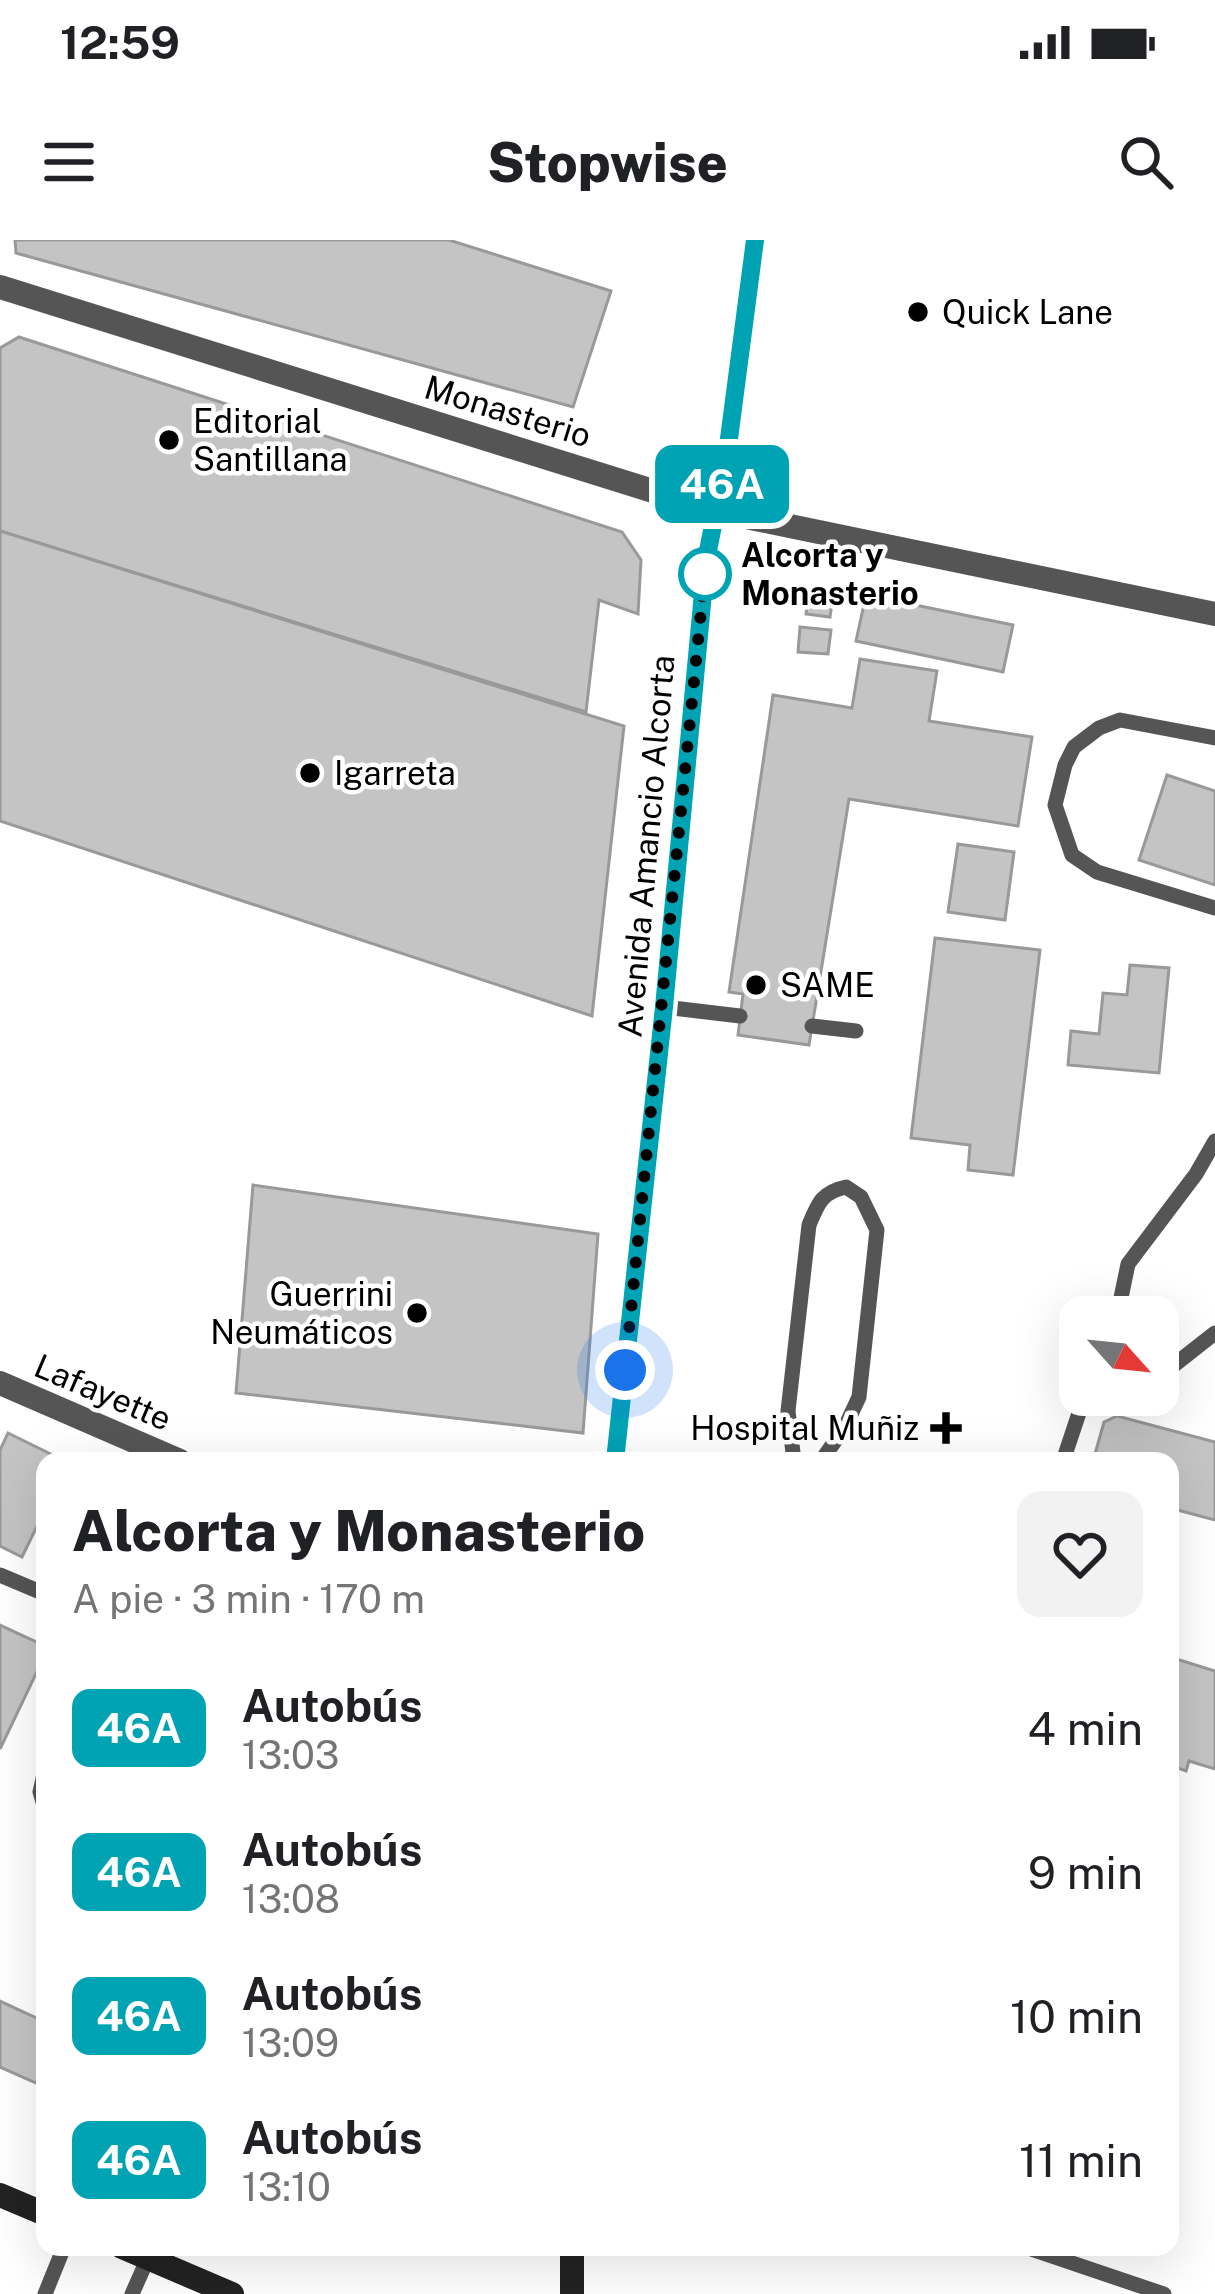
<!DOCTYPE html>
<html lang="es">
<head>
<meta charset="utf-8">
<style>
	:root { --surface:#fff; --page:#f2f2f2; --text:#202124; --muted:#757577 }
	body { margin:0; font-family:"Public Sans",sans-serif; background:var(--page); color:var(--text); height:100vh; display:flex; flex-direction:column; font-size:45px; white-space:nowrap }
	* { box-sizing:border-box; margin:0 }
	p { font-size:39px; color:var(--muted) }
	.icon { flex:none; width:66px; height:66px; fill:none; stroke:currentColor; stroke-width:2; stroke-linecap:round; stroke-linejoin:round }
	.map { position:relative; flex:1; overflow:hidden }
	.sheet { position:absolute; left:36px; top:1212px; width:1143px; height:804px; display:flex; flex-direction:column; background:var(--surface); border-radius:24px; box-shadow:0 12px 48px #0002 }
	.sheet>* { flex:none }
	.badge { padding:0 24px; border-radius:18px; font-size:42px; line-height:78px }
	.needle { width:78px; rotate:117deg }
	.buttons { position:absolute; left:1059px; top:1056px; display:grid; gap:24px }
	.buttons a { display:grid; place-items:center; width:120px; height:120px; border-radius:24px; background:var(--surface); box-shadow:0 12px 48px #0002; font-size:60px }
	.you { position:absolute; width:60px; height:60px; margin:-30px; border:9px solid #fff; border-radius:50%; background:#1a73e8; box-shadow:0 0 0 18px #1a73e833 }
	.map>.badge { position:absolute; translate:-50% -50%; box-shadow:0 0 0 6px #fff }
	.round { display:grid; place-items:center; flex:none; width:126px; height:126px; border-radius:24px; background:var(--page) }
	.overview { display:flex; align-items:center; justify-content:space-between; height:204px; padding:0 36px }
	h1 { font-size:57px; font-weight:800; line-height:90px }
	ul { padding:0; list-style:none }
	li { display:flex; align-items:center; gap:36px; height:144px; padding:0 36px }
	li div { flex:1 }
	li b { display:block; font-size:45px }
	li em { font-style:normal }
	li .badge { min-width:132px; font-weight:700; text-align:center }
	.status { display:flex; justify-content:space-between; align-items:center; height:84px; padding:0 60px; background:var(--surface); direction:ltr }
	.status svg { height:33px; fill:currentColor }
	header { display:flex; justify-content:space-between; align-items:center; height:156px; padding:0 36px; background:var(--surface); font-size:54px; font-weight:800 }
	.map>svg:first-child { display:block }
	.building { fill:#c4c4c4; stroke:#999; stroke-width:3 }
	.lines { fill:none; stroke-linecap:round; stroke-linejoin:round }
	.lane { stroke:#555; stroke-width:15 }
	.street { stroke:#555; stroke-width:24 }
	.secondary { stroke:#222; stroke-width:24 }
	.line-casing { stroke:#fff; stroke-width:27 }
	.line { stroke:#00a3b4; stroke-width:18 }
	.walk { stroke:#000; stroke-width:12; stroke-dasharray:0 21.6 }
	.poi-dot { fill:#000; stroke:#fff; stroke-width:4.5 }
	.stop-dot { fill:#fff; stroke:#00a3b4; stroke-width:6 }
	.labels { text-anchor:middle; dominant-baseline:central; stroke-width:9; stroke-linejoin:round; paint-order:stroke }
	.poi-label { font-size:33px; fill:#000; stroke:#fff; text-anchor:start }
	.street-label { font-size:33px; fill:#000; stroke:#fff }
	.stop-label { font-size:33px; font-weight:bold; fill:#000; stroke:#fff; text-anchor:start }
</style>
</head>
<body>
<div class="status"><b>12:59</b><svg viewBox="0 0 49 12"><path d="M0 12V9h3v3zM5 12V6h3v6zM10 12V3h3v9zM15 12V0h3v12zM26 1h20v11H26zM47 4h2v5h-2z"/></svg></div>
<header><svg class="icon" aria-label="menu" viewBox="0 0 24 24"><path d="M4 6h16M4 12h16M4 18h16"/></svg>Stopwise<svg class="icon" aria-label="search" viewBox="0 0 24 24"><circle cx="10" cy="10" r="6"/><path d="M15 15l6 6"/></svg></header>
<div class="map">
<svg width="1215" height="2054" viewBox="0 0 1215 2054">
	<rect width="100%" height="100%" fill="#fff"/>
	<g class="building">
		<path d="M 15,0 L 449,0 L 611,51 L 573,167 L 16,13 Z"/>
		<path d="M 19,97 L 622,292 L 641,320 L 638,374 L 599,360 L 586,472 L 0,291 L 0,108 Z"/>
		<path d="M 0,291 L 624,486 L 592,776 L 0,581 Z"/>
		<path d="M 809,354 L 833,356 L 830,377 L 806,374 Z"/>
		<path d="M 866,355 L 1013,385 L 1003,432 L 856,401 Z"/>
		<path d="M 800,387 L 831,390 L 828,414 L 798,412 Z"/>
		<path d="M 860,419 L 937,431 L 929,481 L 1032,497 L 1018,586 L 849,559 L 809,805 L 738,795 L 743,754 L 729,752 L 773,455 L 852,468 Z"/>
		<path d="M 1167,535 L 1215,551 L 1215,645 L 1139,620 Z"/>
		<path d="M 958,604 L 1014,612 L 1005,680 L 948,672 Z"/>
		<path d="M 935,698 L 1040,710 L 1013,935 L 968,930 L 970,905 L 911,898 Z"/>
		<path d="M 1130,725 L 1169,728 L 1159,833 L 1068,825 L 1071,791 L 1099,794 L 1103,753 L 1127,755 Z"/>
		<path d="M 253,945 L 598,994 L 583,1193 L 236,1153 Z"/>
		<path d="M 1117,1176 L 1215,1202 L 1215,1280 L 1170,1268 L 1170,1221 L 1093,1221 L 1104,1182 Z"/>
		<path d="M 8,1193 L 65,1221 L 45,1221 L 45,1270 L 22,1317 L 0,1306 L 0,1210 Z"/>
		<path d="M 0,1385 L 45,1406 L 45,1415 L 0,1509 Z"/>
		<path d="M 1170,1417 L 1215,1431 L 1215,1529 L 1189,1521 L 1186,1531 L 1170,1525 Z"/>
		<path d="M 0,1761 L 45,1782 L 45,1847 L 0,1827 Z"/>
	</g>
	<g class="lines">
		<g class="lane">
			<path d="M 1215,498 L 1120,480 L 1099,488 L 1074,507 L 1065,525 L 1055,565 L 1072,615 L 1097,632 L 1215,668"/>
			<path d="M 664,767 L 740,776"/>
			<path d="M 812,786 L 856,791"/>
			<path d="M 1117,1077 L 1128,1024 L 1196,934 L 1215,901"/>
			<path d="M 1158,1132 L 1164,1133 L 1215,1093"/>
			<path d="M 794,1221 L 788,1171 L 809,985 C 818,963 822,952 846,947 L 861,957 L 877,990 L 859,1157 L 845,1187 L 821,1221"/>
			<path d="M 1063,1221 L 1081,1167 L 1090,1155"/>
			<path d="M 0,1335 L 45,1354"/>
			<path d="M 45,1530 L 40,1552 L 45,1569"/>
			<path d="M 1025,2007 L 1164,2054"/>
			<path d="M 45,2054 L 64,2007"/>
			<path d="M 132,2054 L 148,2018"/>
		</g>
		<g class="street">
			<path d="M 0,47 L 717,271 L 1215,374"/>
			<path d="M 0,1143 L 180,1221"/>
		</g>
		<g class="secondary">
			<path d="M 616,1221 L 667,743 L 706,321 L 727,214 L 755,0"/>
			<path d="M 0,1955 L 45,1974"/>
			<path d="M 122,2007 L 232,2054"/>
			<path d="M 572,2054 L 572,2007"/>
		</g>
	</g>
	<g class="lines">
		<defs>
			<path id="line" d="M 615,1221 L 664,767 L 706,321 L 727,214 L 755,0"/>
		</defs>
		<use href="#line" class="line-casing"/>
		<use href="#line" class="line"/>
		<path class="walk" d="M 625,1130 L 706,321 L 705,334"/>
	</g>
	<g class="poi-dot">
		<circle cx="918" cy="72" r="12"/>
		<circle cx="169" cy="200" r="12"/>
		<circle cx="310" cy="533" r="12"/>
		<circle cx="756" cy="745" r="12"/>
		<circle cx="417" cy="1073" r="12"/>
		<path d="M940 1170h12v12h12v12h-12v12h-12v-12h-12v-12h12z"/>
	</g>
	<circle class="stop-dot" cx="705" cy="334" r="24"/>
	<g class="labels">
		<g class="poi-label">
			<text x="942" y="72">Quick Lane</text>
			<text x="193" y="181">Editorial<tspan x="193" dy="38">Santillana</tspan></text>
			<text x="334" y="533">Igarreta</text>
			<text x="780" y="745">SAME</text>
			<text x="393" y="1054" text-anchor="end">Guerrini<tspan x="393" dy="38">Neumáticos</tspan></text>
			<text x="919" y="1188" text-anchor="end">Hospital Muñiz</text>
		</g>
		<g class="street-label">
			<text transform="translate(508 171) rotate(17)">Monasterio</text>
			<text transform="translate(646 606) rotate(-85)">Avenida Amancio Alcorta</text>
			<text transform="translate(103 1152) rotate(23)">Lafayette</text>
		</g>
		<g class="stop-label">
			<text x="741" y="315">Alcorta y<tspan x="741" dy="38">Monasterio</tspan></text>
		</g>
	</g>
</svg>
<div class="buttons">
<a><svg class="needle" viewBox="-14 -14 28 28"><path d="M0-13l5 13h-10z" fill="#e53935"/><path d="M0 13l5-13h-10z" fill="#757577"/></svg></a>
</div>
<div class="you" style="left:625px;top:1130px"></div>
<b class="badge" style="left:722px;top:244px;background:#00a3b4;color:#fff">46A</b>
<section class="sheet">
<div class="overview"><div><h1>Alcorta y Monasterio</h1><p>A pie · 3 min · 170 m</p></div><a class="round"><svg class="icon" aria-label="heart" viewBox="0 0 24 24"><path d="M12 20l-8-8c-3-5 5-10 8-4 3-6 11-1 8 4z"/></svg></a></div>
<ul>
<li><span class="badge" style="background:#00a3b4;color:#fff">46A</span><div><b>Autobús</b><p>13:03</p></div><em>4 min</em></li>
<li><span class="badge" style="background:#00a3b4;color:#fff">46A</span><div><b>Autobús</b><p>13:08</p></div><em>9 min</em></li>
<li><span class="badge" style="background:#00a3b4;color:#fff">46A</span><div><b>Autobús</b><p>13:09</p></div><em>10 min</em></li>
<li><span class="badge" style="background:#00a3b4;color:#fff">46A</span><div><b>Autobús</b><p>13:10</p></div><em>11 min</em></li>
</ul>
</section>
</div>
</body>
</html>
